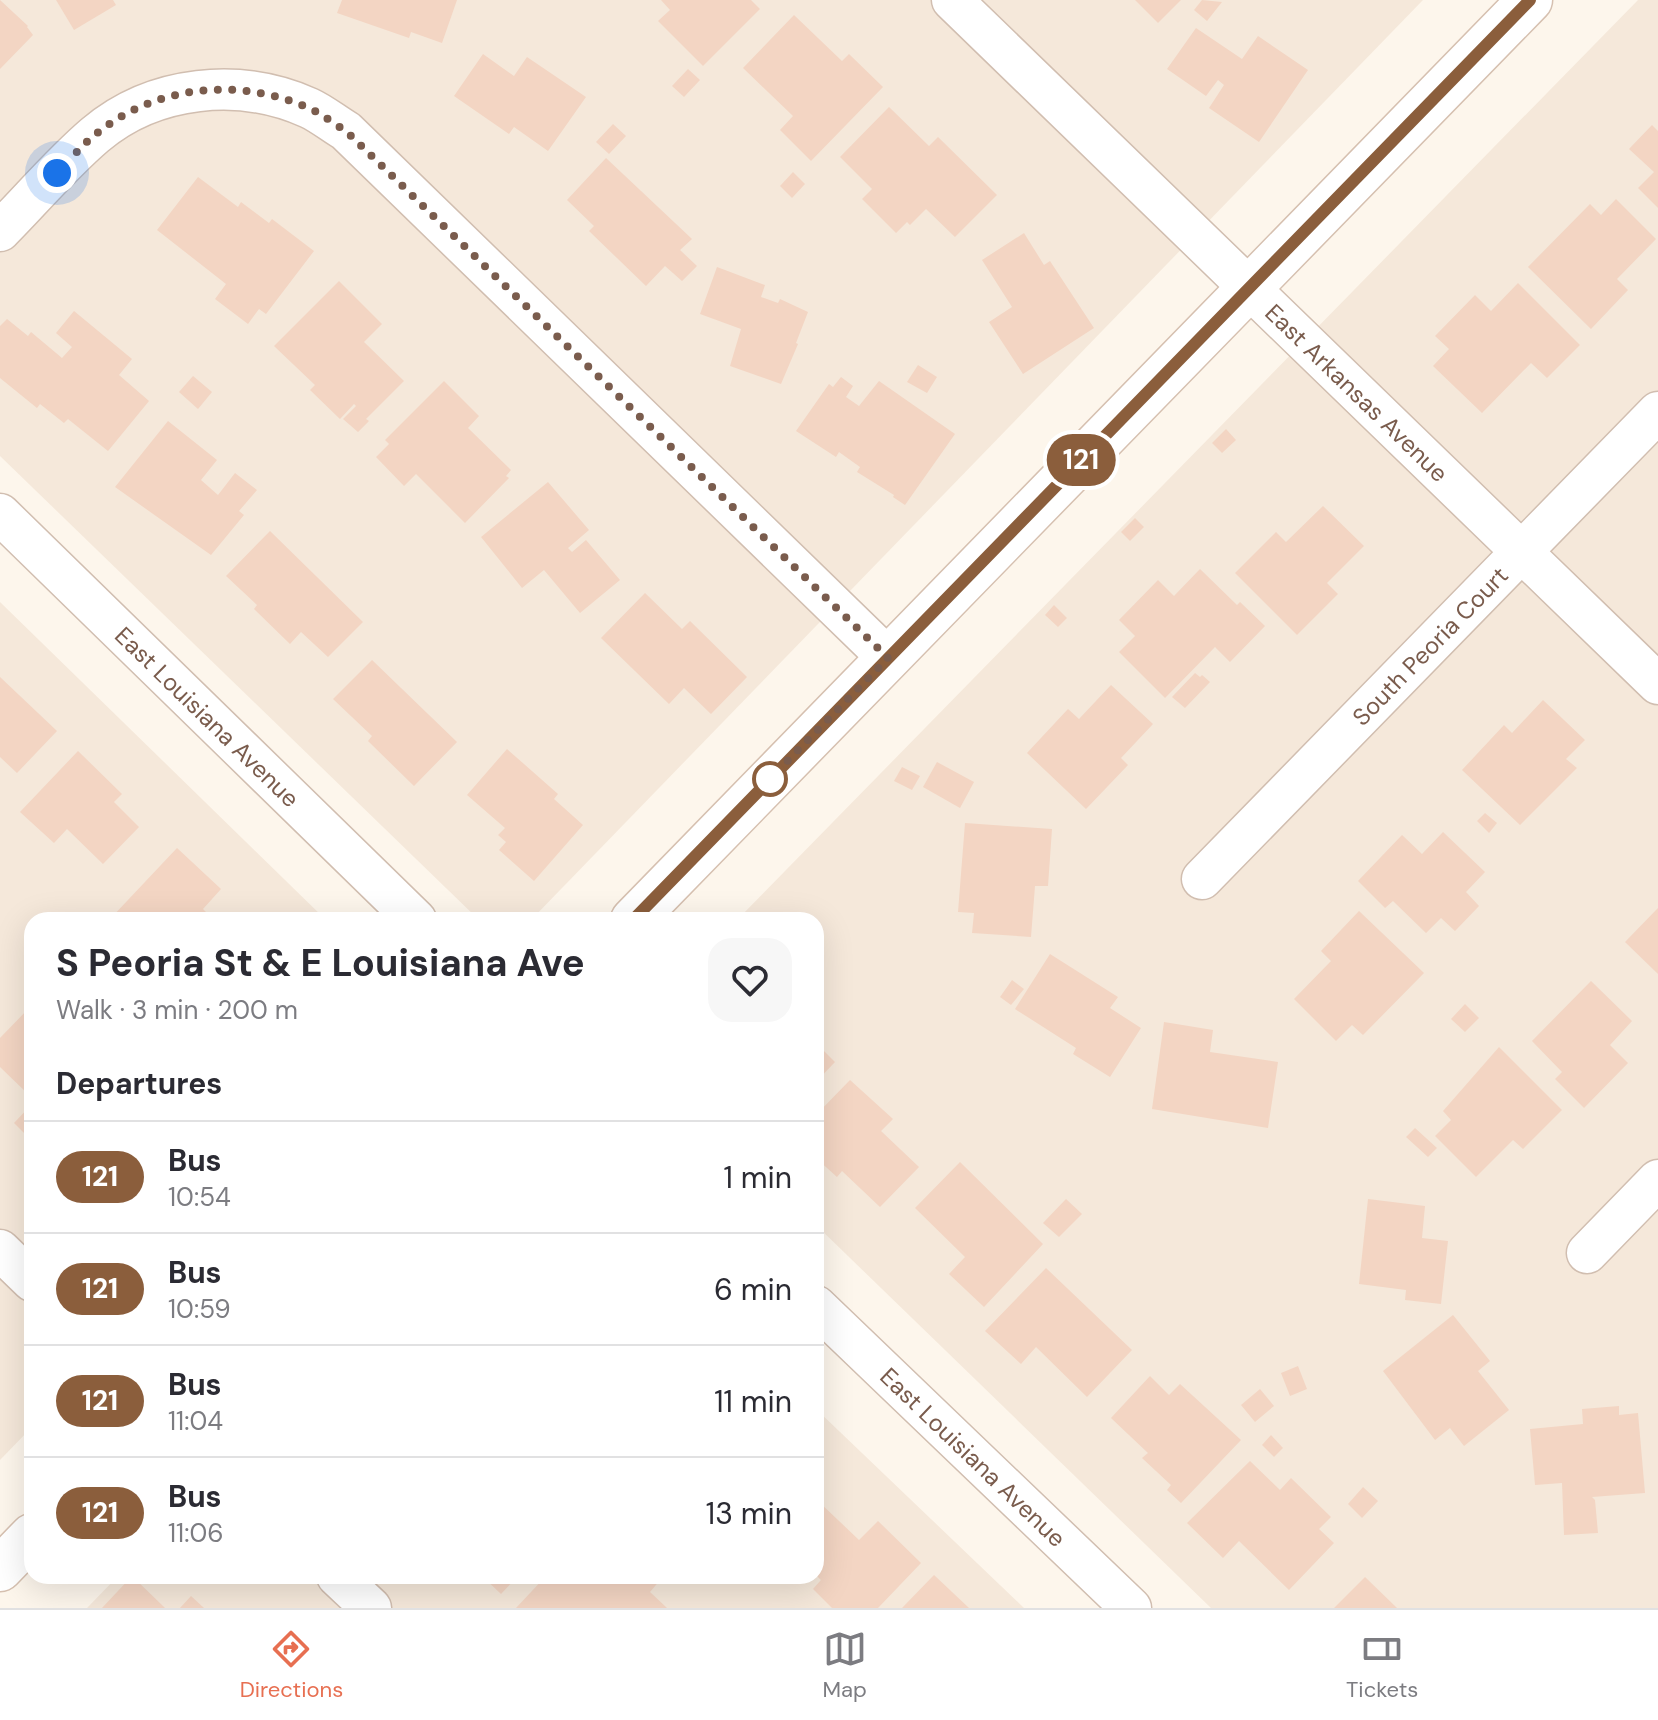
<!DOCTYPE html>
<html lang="en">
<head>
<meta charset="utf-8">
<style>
	:root { --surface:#fff; --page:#f7f7f7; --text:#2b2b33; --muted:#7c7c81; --line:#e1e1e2; --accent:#e76f51 }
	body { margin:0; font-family:"DM Sans",sans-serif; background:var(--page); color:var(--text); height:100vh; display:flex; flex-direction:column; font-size:30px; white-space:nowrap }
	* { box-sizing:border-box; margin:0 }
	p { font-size:26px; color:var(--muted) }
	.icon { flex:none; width:44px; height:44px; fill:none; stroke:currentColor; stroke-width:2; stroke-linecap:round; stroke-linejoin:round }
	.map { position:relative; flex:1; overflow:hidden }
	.panel { position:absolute; left:24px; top:912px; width:800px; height:672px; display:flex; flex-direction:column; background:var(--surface); border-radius:24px; box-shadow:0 8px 32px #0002 }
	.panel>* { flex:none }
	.badge { padding:0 16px; border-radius:26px; font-size:28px; line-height:52px }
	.you { position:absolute; width:40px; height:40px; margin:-20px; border:6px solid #fff; border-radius:50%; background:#1a73e8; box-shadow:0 0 0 12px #1a73e833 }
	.map>.badge { position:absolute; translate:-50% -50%; box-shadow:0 0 0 4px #fff }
	h2 { padding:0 32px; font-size:30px; line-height:72px }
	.round { display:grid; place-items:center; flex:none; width:84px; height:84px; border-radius:24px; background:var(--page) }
	.overview { display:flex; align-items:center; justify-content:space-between; height:136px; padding:0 32px }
	h1 { font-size:38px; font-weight:700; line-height:60px }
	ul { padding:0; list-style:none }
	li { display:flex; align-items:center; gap:24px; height:112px; padding:0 32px; border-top:2px solid var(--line) }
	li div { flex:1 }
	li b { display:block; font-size:30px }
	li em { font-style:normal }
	li .badge { min-width:88px; font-weight:700; text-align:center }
	.menu { display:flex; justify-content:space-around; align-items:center; height:112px; border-top:2px solid var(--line); background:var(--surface); font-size:22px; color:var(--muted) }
	.menu a { display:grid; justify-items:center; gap:4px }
	.menu .active { color:var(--accent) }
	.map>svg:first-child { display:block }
	.residential { fill:#f5e8da }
	.building { fill:#f3d5c3 }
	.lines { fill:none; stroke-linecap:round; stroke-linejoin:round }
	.minor-casing { stroke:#d1beb0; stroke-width:43 }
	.secondary-casing { stroke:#d6c0b0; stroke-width:47 }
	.minor { stroke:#fff; stroke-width:40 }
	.secondary { stroke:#fff; stroke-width:44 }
	.line-casing { stroke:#fff; stroke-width:18 }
	.line { stroke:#8b5e3c; stroke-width:12 }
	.walk { stroke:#7a5c4d; stroke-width:8; stroke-dasharray:0 14.4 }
	.stop-dot { fill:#fff; stroke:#8b5e3c; stroke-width:4 }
	.labels { text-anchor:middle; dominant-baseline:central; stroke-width:6; stroke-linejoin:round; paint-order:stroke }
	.street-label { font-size:24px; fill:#7a5c4d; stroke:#fffaf3 }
</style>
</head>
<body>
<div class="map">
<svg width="1658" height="1608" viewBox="0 0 1658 1608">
	<rect width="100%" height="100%" fill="#fdf6ec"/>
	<g class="residential">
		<path d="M 0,0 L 1423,0 L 531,920 L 479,920 L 0,456 Z"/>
		<path d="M 1638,0 L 1658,0 L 1658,1608 L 1211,1608 L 816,1225 L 816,920 L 737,920 Z"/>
		<path d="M 0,602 L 326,920 L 32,920 L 32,1427 L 0,1460 Z"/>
		<path d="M 816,1409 L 1024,1608 L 87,1608 L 118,1576 L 816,1576 Z"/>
	</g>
	<g class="building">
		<path d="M 0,0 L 28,26 L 27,27 L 33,35 L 0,69 Z"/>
		<path d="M 56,0 L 113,0 L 116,5 L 74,30 Z"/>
		<path d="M 342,0 L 457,0 L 442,43 L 411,32 L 409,38 L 337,13 Z"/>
		<path d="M 661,0 L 751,0 L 760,9 L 703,66 L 658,21 L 670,10 Z"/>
		<path d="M 1135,0 L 1181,0 L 1158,23 Z"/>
		<path d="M 1202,0 L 1222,2 L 1207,21 L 1194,10 Z"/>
		<path d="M 794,15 L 842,61 L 849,54 L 883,87 L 811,161 L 780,130 L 793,116 L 743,68 Z"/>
		<path d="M 1196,28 L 1242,59 L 1258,36 L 1308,70 L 1259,142 L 1209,108 L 1224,85 L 1218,80 L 1206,96 L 1167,69 Z"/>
		<path d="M 483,54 L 514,76 L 527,57 L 586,97 L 548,151 L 514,127 L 509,134 L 454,96 Z"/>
		<path d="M 688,69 L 700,80 L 684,97 L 672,86 Z"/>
		<path d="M 889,107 L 929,146 L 938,137 L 997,195 L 955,237 L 926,209 L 910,225 L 907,222 L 896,233 L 862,199 L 872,189 L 840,157 Z"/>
		<path d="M 613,124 L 626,136 L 609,154 L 596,142 Z"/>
		<path d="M 1652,125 L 1658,131 L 1658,208 L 1638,188 L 1654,172 L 1629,149 Z"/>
		<path d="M 606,158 L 692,239 L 680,250 L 697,266 L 682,281 L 665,266 L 646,286 L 589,231 L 594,226 L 567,200 Z"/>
		<path d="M 793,172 L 805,184 L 792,198 L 780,186 Z"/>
		<path d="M 198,177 L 238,207 L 241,202 L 269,223 L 272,219 L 314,251 L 266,314 L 259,309 L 248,324 L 215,299 L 226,284 L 157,230 Z"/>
		<path d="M 1616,199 L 1656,239 L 1617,279 L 1628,290 L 1591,329 L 1528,267 L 1590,204 L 1601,215 Z"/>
		<path d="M 1024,233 L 1044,265 L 1050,261 L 1094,328 L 1023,374 L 989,322 L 1012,307 L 982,260 Z"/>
		<path d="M 717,267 L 765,285 L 761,297 L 778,303 L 780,299 L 808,312 L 796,343 L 798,344 L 781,384 L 730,366 L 741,329 L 700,314 Z"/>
		<path d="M 339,281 L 382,324 L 364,342 L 404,381 L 366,419 L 369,421 L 358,432 L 343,419 L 356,406 L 354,404 L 340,419 L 310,390 L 315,385 L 274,346 Z"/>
		<path d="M 1518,283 L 1580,345 L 1547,378 L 1531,363 L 1482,413 L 1433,366 L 1449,349 L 1435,336 L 1475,295 L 1491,311 Z"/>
		<path d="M 74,311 L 132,359 L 119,375 L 149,401 L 108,451 L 68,419 L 64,423 L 40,404 L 37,408 L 0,378 L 0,326 L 7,319 L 28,336 L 31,332 L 62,358 L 72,347 L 56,333 Z"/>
		<path d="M 918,365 L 937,377 L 927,393 L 907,382 Z"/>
		<path d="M 193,376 L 212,392 L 198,409 L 179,392 Z"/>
		<path d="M 841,377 L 853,386 L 846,397 L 859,406 L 879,381 L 955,434 L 905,505 L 893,497 L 894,495 L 857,472 L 860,467 L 839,452 L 836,457 L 796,431 L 829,384 L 833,387 Z"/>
		<path d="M 444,381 L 479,416 L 468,428 L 511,470 L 506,476 L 509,478 L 465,523 L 416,474 L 404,486 L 376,457 L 389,444 L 385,440 Z"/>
		<path d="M 168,421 L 217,460 L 201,480 L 218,495 L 235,473 L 257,490 L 239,511 L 244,515 L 211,555 L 115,487 Z"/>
		<path d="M 1226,429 L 1236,440 L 1222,453 L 1212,443 Z"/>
		<path d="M 548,482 L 589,530 L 568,548 L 572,552 L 586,540 L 620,580 L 580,613 L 544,570 L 522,588 L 481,537 Z"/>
		<path d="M 1323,506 L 1364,546 L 1327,583 L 1338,594 L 1297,635 L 1235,573 L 1276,532 L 1286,542 Z"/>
		<path d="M 1135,518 L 1144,527 L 1130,541 L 1121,532 Z"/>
		<path d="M 270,531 L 363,622 L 328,657 L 301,632 L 290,644 L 254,609 L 257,605 L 226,576 Z"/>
		<path d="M 1200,569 L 1237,605 L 1240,602 L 1265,626 L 1230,662 L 1215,647 L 1165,698 L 1119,652 L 1135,636 L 1119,620 L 1158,580 L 1174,596 Z"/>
		<path d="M 645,593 L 682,629 L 690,621 L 747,677 L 711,714 L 684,688 L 669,704 L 601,638 Z"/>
		<path d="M 1054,605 L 1067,618 L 1058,627 L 1045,615 Z"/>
		<path d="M 372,660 L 457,742 L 414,786 L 368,741 L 372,736 L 333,699 Z"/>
		<path d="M 1195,673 L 1200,677 L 1202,675 L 1210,682 L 1185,708 L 1172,697 Z"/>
		<path d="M 0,677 L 57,731 L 17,773 L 0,757 Z"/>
		<path d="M 1111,685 L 1153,724 L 1121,758 L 1128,765 L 1086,809 L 1027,753 L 1068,709 L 1079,719 Z"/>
		<path d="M 1543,700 L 1585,740 L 1566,759 L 1577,768 L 1520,825 L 1462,770 L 1504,725 L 1512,733 Z"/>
		<path d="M 507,749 L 558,794 L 554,799 L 583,825 L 534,881 L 499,850 L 506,842 L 498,835 L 505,828 L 467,795 Z"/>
		<path d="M 78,751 L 122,794 L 114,802 L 139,827 L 103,864 L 67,829 L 54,843 L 20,812 Z"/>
		<path d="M 937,762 L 974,782 L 960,808 L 923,787 Z"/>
		<path d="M 902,767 L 920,776 L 912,790 L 894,781 Z"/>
		<path d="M 1485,813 L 1497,823 L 1489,833 L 1477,821 Z"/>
		<path d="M 965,823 L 1052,829 L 1048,886 L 1035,886 L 1031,937 L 972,933 L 974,913 L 958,912 Z"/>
		<path d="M 1443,832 L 1485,872 L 1466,892 L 1479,906 L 1455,931 L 1441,918 L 1426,933 L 1393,901 L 1385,908 L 1358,881 L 1402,835 L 1422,854 Z"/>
		<path d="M 177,848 L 221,889 L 203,909 L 214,920 L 114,920 L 111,918 Z"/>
		<path d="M 1658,908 L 1658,974 L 1625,942 Z"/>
		<path d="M 1359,911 L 1424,973 L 1363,1035 L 1352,1025 L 1336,1041 L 1294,999 L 1331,961 L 1321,951 Z"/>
		<path d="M 1050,954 L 1118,997 L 1110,1008 L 1141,1028 L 1110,1077 L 1073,1054 L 1076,1048 L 1015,1009 Z"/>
		<path d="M 1012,980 L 1024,989 L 1011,1005 L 1000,997 Z"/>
		<path d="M 1591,981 L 1632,1021 L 1610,1045 L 1628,1063 L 1584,1108 L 1555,1079 L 1562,1072 L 1532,1041 Z"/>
		<path d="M 1465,1004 L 1479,1018 L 1465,1032 L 1451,1019 Z"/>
		<path d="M 32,1005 L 32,1092 L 29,1095 L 0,1067 L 0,1038 Z"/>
		<path d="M 1164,1022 L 1213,1030 L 1210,1052 L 1278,1062 L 1268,1128 L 1152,1109 Z"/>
		<path d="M 816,1043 L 835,1062 L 816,1082 Z"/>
		<path d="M 1499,1047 L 1562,1110 L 1523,1149 L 1513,1140 L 1476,1177 L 1435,1136 L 1451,1120 L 1443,1111 Z"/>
		<path d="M 850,1080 L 893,1119 L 881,1131 L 919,1167 L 880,1207 L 842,1171 L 837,1177 L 816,1158 L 816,1115 Z"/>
		<path d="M 32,1104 L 32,1141 L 14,1123 Z"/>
		<path d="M 1415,1128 L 1437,1148 L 1428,1157 L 1406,1137 Z"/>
		<path d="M 960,1162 L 1043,1244 L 984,1307 L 949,1274 L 965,1257 L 915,1208 Z"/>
		<path d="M 1066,1199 L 1082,1214 L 1059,1237 L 1043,1223 Z"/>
		<path d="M 1368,1199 L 1425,1206 L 1422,1238 L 1448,1241 L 1441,1304 L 1405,1300 L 1406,1290 L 1359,1284 Z"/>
		<path d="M 1046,1268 L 1132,1350 L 1087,1397 L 1036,1347 L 1021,1364 L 985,1331 Z"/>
		<path d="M 1453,1315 L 1490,1361 L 1478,1371 L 1509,1410 L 1464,1446 L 1450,1428 L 1435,1440 L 1383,1371 Z"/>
		<path d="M 1298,1366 L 1307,1389 L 1290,1396 L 1281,1373 Z"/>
		<path d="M 1150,1376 L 1169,1395 L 1180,1384 L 1241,1440 L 1181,1503 L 1167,1490 L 1171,1485 L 1142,1458 L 1148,1453 L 1111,1418 Z"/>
		<path d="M 1260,1389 L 1274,1406 L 1255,1422 L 1241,1405 Z"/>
		<path d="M 1619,1406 L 1619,1415 L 1638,1413 L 1645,1493 L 1592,1497 L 1595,1500 L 1598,1533 L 1564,1535 L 1562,1483 L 1535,1485 L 1530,1429 L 1583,1424 L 1582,1409 Z"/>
		<path d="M 1271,1435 L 1283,1448 L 1274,1457 L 1262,1445 Z"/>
		<path d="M 1250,1461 L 1280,1490 L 1291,1478 L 1331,1517 L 1319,1529 L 1334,1543 L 1289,1590 L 1239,1541 L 1223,1558 L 1187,1523 Z"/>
		<path d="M 1363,1487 L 1378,1501 L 1362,1518 L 1348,1504 Z"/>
		<path d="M 818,1501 L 859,1540 L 878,1521 L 921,1563 L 878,1608 L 832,1608 L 813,1589 L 821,1580 L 816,1575 L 816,1503 Z"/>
		<path d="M 934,1575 L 969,1608 L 902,1608 Z"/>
		<path d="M 132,1576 L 165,1608 L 102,1608 Z"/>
		<path d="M 482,1576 L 518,1576 L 501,1594 Z"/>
		<path d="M 546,1576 L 657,1576 L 661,1579 L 650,1592 L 667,1608 L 516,1608 Z"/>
		<path d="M 1365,1577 L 1397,1608 L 1334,1608 Z"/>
		<path d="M 191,1596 L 204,1608 L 180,1608 Z"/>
	</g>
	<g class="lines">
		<defs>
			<g id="minor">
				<path id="s1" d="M 952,0 L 1658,684"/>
				<path d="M 0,231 C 31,200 61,164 95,135 C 154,85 240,77 309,108 C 322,114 334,124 346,131 L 888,658"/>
				<path id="s2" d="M 0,514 L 416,920"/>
				<path id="s3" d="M 1202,879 L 1658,412"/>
				<path d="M 0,1250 L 32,1281"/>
				<path d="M 1587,1253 L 1658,1180"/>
				<path id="s4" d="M 816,1306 L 1131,1608"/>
				<path d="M 337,1576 L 371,1608"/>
			</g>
			<g id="secondary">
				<path d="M 633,920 L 1530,0"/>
				<path d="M 0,1569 L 32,1536"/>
			</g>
		</defs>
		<use href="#minor" class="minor-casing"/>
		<use href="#secondary" class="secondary-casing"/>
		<use href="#minor" class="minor"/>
		<use href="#secondary" class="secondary"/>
	</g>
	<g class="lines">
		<defs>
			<path id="line" d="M 633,920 L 1530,0"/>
		</defs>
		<use href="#line" class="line-casing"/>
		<use href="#line" class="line"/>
		<path class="walk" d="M 57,173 C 70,160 82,145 96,134 C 156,85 239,77 309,108 C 322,114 334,124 346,131 L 888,658 L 760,789 L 770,779"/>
	</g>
	<circle class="stop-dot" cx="770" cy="779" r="16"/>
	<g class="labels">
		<g class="street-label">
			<text stroke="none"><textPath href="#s1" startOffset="564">East Arkansas Avenue</textPath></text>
			<text stroke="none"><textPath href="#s3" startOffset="326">South Peoria Court</textPath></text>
			<text stroke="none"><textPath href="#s2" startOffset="290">East Louisiana Avenue</textPath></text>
			<text stroke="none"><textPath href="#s4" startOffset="218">East Louisiana Avenue</textPath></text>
		</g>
	</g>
</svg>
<div class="you" style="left:57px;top:173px"></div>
<b class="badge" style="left:1081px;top:460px;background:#8b5e3c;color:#fff">121</b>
<section class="panel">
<div class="overview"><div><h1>S Peoria St &amp; E Louisiana Ave</h1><p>Walk · 3 min · 200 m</p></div><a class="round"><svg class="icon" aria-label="heart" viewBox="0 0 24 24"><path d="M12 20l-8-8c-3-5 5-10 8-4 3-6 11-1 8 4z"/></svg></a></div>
<h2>Departures</h2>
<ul>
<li><span class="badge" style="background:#8b5e3c;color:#fff">121</span><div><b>Bus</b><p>10:54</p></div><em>1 min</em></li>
<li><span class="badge" style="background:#8b5e3c;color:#fff">121</span><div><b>Bus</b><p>10:59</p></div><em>6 min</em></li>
<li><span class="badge" style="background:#8b5e3c;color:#fff">121</span><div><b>Bus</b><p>11:04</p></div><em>11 min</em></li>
<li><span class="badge" style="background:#8b5e3c;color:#fff">121</span><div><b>Bus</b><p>11:06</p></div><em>13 min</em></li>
</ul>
</section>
</div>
<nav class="menu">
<a class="active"><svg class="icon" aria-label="directions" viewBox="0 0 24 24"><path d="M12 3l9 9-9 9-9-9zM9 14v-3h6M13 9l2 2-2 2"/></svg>Directions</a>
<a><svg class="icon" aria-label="map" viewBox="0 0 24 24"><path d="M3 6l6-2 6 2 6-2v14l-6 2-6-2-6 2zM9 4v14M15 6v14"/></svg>Map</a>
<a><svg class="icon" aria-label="tickets" viewBox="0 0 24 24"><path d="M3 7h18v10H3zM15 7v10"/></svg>Tickets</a>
</nav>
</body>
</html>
